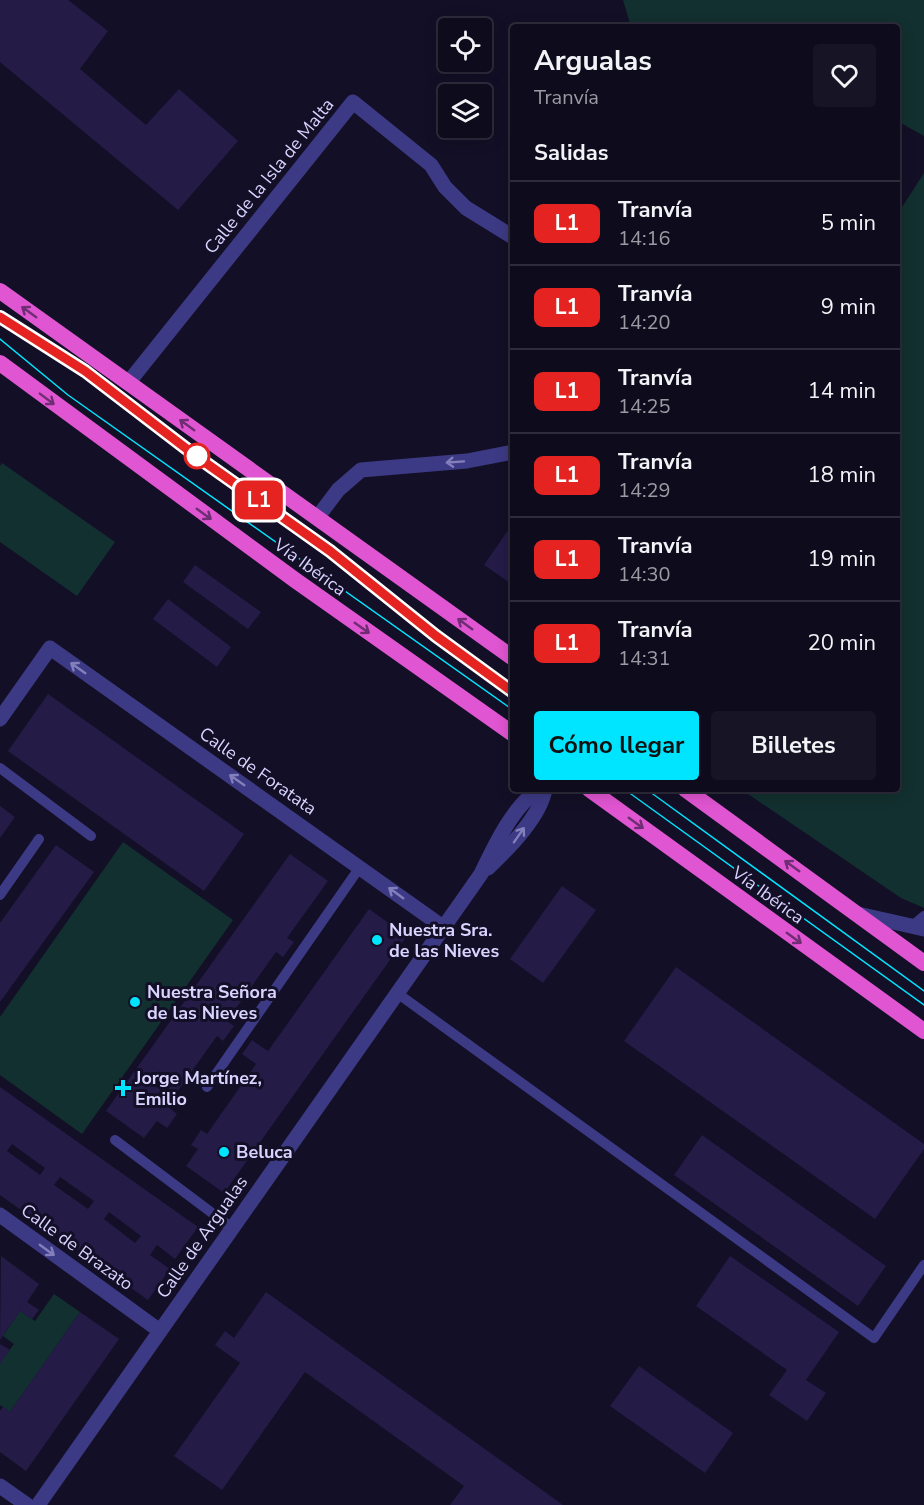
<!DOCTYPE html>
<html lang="es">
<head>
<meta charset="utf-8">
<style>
	:root { --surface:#0e0b1c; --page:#171425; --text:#f1f3f6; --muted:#9b9ba3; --line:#2e2b3b; --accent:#00e5ff }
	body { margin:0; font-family:"Nunito Sans",sans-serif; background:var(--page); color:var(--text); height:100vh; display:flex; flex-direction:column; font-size:22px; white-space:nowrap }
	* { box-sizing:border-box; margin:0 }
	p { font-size:20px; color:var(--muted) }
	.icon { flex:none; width:33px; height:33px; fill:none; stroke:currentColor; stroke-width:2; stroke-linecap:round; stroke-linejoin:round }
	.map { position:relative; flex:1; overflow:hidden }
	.drawer { position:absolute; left:510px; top:24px; width:390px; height:768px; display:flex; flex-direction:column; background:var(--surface); border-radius:6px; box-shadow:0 3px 15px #0003,0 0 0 2px var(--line) }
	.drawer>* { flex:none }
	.badge { padding:0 12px; border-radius:9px; font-size:21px; line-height:39px }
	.controls { position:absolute; left:438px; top:18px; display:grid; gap:12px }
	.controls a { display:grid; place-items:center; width:54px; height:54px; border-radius:6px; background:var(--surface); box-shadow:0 3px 15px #0003,0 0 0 2px var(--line); font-size:30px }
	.map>.badge { position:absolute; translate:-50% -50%; box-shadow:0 0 0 3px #fff }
	h2 { padding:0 24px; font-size:22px; line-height:54px }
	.round { display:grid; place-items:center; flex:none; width:63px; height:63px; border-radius:6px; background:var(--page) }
	.summary { display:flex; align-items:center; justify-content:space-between; height:102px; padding:0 24px }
	h1 { font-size:28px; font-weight:700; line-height:45px }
	.primary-button { display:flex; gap:12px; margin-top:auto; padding:12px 24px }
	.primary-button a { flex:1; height:69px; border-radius:6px; background:var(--accent); color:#111; font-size:24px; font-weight:700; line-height:69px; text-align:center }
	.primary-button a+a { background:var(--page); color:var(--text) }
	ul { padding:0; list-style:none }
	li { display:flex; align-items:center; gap:18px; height:84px; padding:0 24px; border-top:2px solid var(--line) }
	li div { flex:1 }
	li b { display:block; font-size:22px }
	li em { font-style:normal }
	li .badge { min-width:66px; font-weight:700; text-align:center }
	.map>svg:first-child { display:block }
	.green { fill:#12302f }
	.building { fill:#241b47; fill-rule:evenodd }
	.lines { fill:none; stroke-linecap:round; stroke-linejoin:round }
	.service { stroke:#3d3a85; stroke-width:10 }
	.minor { stroke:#3d3a85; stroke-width:15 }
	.tertiary { stroke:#3d3a85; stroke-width:15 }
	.trunk { stroke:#e055d1; stroke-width:16 }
	.tram { stroke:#00e5ff; stroke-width:1.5 }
	.oneway { stroke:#6f2e73 }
	.oneway2 { stroke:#837fbc }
	.line-casing { stroke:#fff; stroke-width:14 }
	.line { stroke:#e52422; stroke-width:9 }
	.stop-dot { fill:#fff; stroke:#e52422; stroke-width:3 }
	.poi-dot { fill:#00e5ff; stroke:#130f26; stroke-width:2 }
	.labels { text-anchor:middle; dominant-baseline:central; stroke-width:6; stroke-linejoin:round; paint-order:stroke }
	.street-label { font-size:18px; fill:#d9d4ff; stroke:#130f26 }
	.poi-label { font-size:18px; font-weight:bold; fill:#d9d4ff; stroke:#130f26; text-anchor:start }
</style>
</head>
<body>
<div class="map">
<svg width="924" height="1505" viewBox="0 0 924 1505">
	<rect width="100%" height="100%" fill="#130f26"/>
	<g class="green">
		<path d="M 623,0 L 924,0 L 924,136 L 897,121 L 897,27 L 631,27 Z"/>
		<path d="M 924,173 L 924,908 L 901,898 L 745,792 L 747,789 L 897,789 L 897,215 Z"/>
		<path d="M 2,463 L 115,542 L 77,596 L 0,542 L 0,466 Z"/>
		<path d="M 123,842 L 233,920 L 82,1134 L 0,1075 L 0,1017 Z"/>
		<path d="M 54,1294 L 80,1312 L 10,1412 L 0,1405 L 0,1363 L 14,1344 L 3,1336 L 20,1311 L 35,1321 Z"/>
	</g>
	<g class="building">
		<path d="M 0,0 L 68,0 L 108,31 L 80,69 L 146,125 L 179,89 L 238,141 L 178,210 L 0,62 Z"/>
		<path d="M 513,523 L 513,585 L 484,565 Z"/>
		<path d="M 195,565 L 261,612 L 248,629 L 183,582 Z"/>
		<path d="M 168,599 L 231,647 L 217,667 L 153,619 Z"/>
		<path d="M 48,694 L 244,834 L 204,891 L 8,751 Z"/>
		<path d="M 0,806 L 15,817 L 0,838 Z"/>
		<path d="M 56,845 L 94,872 L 0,1002 L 0,923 Z"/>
		<path d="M 290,854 L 328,881 L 287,938 L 294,942 L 283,957 L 276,952 L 227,1021 L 234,1026 L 223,1041 L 217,1036 L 167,1106 L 177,1114 L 167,1128 L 157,1121 L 144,1138 L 106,1111 Z"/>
		<path d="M 562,886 L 596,910 L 543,983 L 510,959 Z"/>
		<path d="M 369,909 L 407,936 L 224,1193 L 186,1166 L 198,1149 L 191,1145 L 201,1130 L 207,1134 L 256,1064 L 242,1054 L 252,1040 L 268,1051 Z"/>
		<path d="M 676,967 L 924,1144 L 924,1149 L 875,1219 L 624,1041 Z"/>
		<path d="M 0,1087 L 198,1227 L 175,1259 L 157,1245 L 150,1255 L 170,1269 L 148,1300 L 0,1195 ZM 12,1144 L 45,1168 L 40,1175 L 7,1151 ZM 60,1177 L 94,1201 L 88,1209 L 54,1185 ZM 109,1212 L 141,1236 L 135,1243 L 104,1219 Z"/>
		<path d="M 702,1135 L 886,1266 L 858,1306 L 674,1175 Z"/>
		<path d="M 1,1256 L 39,1284 L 27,1302 L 39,1310 L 32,1319 L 20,1311 L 0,1340 Z"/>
		<path d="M 730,1256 L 839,1332 L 806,1380 L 826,1393 L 807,1421 L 769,1395 L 787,1370 L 696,1306 Z"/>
		<path d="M 266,1292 L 563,1505 L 450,1505 L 464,1486 L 305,1372 L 222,1490 L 174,1456 L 240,1363 L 215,1345 L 225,1331 L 234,1338 Z"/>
		<path d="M 80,1312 L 119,1339 L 26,1471 L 0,1452 L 0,1411 L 3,1407 L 10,1412 Z"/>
		<path d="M 0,1344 L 10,1350 L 0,1364 Z"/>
		<path d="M 639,1366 L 733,1433 L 705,1473 L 610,1406 Z"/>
	</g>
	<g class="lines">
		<g class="service">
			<path d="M 0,768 L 91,836"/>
			<path d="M 0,895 L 39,839"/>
			<path d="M 912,926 L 924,916"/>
			<path d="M 397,993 L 874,1338 L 924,1265"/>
			<path d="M 207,1087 L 360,867"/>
			<path d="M 115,1140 L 232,1228"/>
		</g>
		<g class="minor">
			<path d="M 128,383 L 353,102 L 431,165 L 445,187 L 466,208 L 513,237"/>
			<path d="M 317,518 L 338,490 L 361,470 L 467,461 L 513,452"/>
			<path d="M 0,719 L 50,648 L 443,927"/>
			<path d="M 858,914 L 924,929"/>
			<path d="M 0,1215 L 160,1331"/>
			<path d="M 0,1486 L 27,1505"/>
		</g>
		<g class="tertiary">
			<path d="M 488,868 C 508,849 541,816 545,789"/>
			<path d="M 38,1505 L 481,874 C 493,849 516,799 542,789"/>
		</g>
		<g class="trunk">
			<path d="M 0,291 L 513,658"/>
			<path d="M 0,363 L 295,580 L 513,734"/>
			<path d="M 589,789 L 924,1031"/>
			<path d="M 685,789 L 924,963"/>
		</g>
		<g class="tram">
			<path d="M 0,317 L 85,371 L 196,456 L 330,551 L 436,636 L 513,692"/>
			<path d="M 0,339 L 68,395 L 513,710"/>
			<path d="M 624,789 L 924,1005"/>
			<path d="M 646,789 L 924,991"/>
		</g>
	</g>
	<defs><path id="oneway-shaft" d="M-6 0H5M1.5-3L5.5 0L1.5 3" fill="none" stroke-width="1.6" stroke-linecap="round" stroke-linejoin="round" transform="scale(1.5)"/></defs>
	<g class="oneway">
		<use href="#oneway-shaft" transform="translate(29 312) rotate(-144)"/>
		<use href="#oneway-shaft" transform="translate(47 399) rotate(37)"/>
		<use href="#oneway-shaft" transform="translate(187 425) rotate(-144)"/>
		<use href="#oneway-shaft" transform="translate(204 514) rotate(36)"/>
		<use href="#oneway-shaft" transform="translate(465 624) rotate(-144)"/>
		<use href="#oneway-shaft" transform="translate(362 628) rotate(35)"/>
		<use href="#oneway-shaft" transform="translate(636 823) rotate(36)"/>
		<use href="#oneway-shaft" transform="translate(792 866) rotate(-144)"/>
		<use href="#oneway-shaft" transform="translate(794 938) rotate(36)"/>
	</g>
	<g class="oneway2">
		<use href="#oneway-shaft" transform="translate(455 462) rotate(176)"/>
		<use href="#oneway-shaft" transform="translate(78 668) rotate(-145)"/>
		<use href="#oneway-shaft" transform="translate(237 780) rotate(-145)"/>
		<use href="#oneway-shaft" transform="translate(519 835) rotate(-55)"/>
		<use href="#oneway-shaft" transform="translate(396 893) rotate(-144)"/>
		<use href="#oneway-shaft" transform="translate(47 1250) rotate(36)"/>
	</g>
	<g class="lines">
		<defs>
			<path id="line" d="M 0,317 L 85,371 L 196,456 L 330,551 L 436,636 L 513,692"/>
		</defs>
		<use href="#line" class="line-casing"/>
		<use href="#line" class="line"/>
	</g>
	<circle class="stop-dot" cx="197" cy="456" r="12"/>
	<g class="poi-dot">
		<circle cx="377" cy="940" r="6"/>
		<circle cx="135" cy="1002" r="6"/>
		<path d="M120 1079h6v6h6v6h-6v6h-6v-6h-6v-6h6z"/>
		<circle cx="224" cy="1152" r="6"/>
	</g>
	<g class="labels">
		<g class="street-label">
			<text transform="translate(269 176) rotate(-51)">Calle de la Isla de Malta</text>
			<text transform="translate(310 567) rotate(36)">Vía Ibérica</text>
			<text transform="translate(258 771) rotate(35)">Calle de Foratata</text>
			<text transform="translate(768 895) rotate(36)">Vía Ibérica</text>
			<text transform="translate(202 1237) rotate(-55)">Calle de Argualas</text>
			<text transform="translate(77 1247) rotate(36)">Calle de Brazato</text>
		</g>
		<g class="poi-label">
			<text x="389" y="930">Nuestra Sra.<tspan x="389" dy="21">de las Nieves</tspan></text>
			<text x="147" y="992">Nuestra Señora<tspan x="147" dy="21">de las Nieves</tspan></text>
			<text x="135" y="1078">Jorge Martínez,<tspan x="135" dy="21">Emilio</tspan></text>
			<text x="236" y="1152">Beluca</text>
		</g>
	</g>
</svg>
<div class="controls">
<a><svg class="icon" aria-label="locate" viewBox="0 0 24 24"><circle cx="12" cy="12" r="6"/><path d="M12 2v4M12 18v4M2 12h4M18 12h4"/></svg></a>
<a><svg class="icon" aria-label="layers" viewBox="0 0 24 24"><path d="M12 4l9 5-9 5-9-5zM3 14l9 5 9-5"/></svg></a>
</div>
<b class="badge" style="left:259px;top:500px;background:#e52422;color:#fff">L1</b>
<section class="drawer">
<div class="summary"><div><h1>Argualas</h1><p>Tranvía</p></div><a class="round"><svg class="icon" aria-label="heart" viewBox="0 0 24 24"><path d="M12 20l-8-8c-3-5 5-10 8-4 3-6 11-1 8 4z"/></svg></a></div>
<h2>Salidas</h2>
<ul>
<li><span class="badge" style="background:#e52422;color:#fff">L1</span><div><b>Tranvía</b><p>14:16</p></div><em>5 min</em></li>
<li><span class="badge" style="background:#e52422;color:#fff">L1</span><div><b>Tranvía</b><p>14:20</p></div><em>9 min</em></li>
<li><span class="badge" style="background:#e52422;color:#fff">L1</span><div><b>Tranvía</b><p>14:25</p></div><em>14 min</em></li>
<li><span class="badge" style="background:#e52422;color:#fff">L1</span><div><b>Tranvía</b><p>14:29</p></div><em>18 min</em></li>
<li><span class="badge" style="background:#e52422;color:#fff">L1</span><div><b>Tranvía</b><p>14:30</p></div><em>19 min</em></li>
<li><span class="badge" style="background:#e52422;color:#fff">L1</span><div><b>Tranvía</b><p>14:31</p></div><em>20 min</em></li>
</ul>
<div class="primary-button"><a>Cómo llegar</a><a>Billetes</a></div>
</section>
</div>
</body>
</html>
